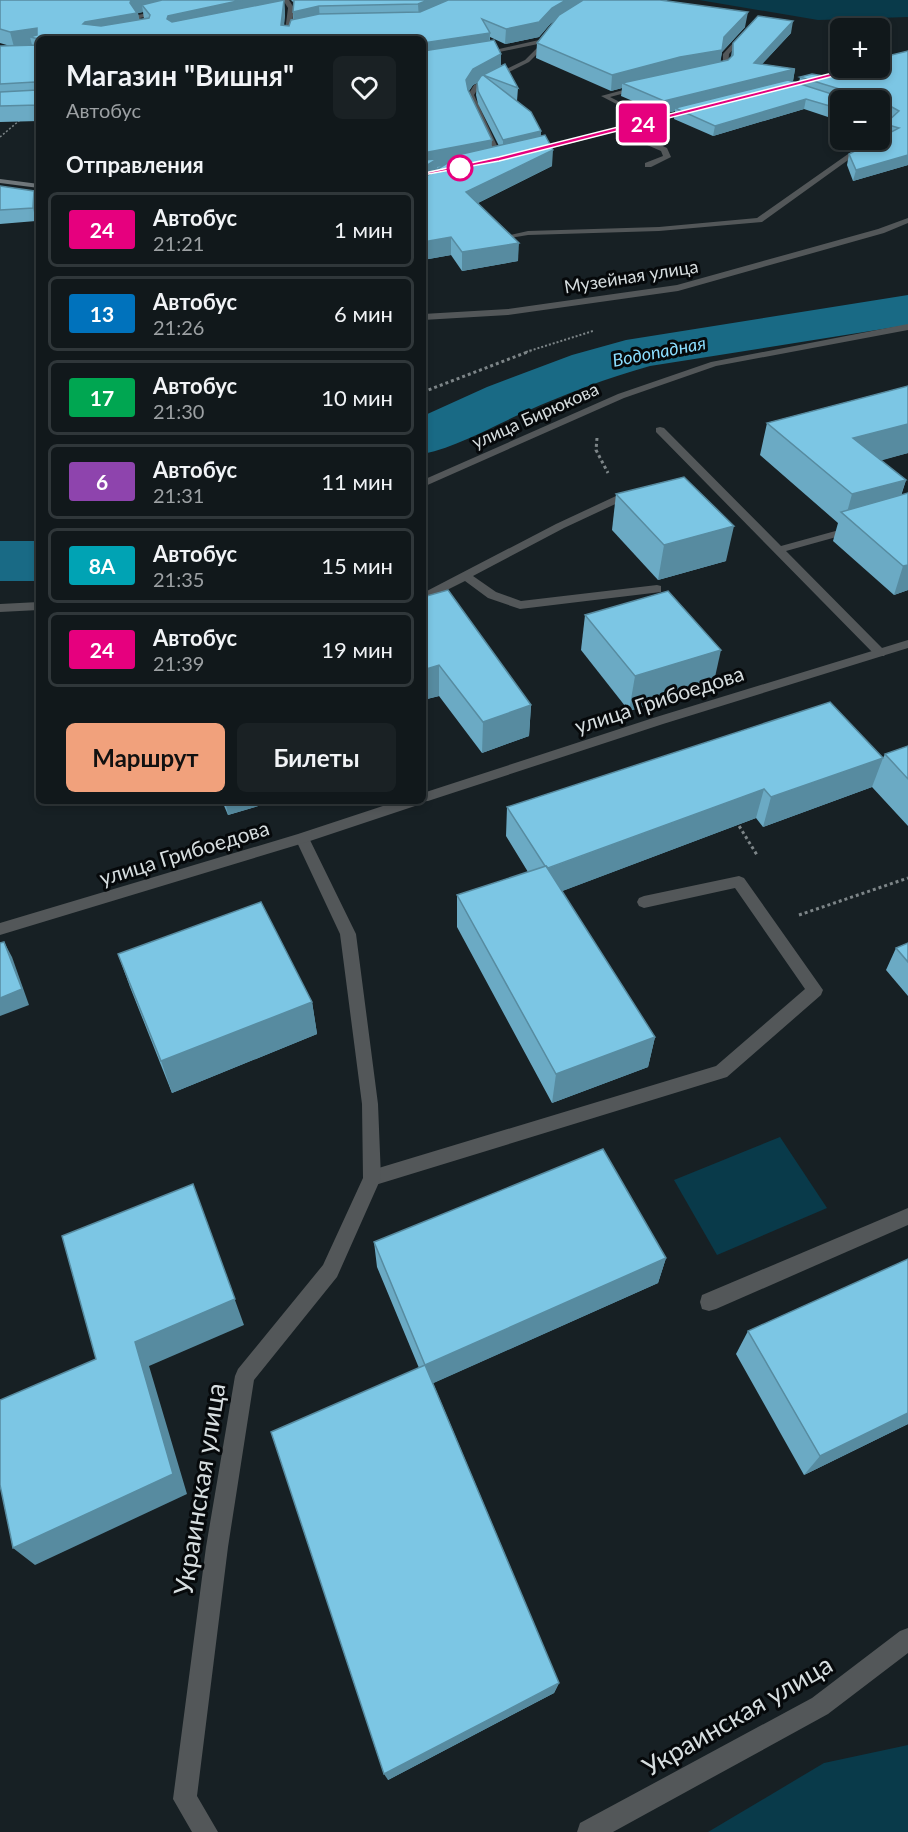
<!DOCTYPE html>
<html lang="ru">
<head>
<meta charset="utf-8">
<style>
	:root { --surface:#11181b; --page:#1a2124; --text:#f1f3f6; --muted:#9ca0a3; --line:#30373a; --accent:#f1a17c }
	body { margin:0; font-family:Lato,sans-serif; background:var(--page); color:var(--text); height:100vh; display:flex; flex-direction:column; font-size:22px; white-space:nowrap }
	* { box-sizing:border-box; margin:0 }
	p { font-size:20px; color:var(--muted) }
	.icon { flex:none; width:33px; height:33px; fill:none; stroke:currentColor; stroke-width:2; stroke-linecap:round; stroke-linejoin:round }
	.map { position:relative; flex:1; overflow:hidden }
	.panel { position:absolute; left:36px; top:36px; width:390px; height:768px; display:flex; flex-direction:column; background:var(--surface); border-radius:9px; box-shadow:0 3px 9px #0003,0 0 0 2px var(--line) }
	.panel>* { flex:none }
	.badge { padding:0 12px; border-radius:4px; font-size:21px; line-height:39px }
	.buttons { position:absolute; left:830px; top:18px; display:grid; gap:12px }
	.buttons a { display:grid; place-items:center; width:60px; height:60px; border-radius:9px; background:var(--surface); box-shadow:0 3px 9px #0003,0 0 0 2px var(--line); font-size:30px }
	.map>.badge { position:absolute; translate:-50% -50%; box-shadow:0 0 0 3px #fff }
	h2 { padding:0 30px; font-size:22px; line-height:54px }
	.round { display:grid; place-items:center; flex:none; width:63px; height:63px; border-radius:9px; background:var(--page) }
	.headline { display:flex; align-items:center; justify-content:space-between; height:102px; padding:0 30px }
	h1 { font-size:28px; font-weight:700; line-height:45px }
	.cta { display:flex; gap:12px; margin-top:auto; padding:12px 30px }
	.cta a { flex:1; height:69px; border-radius:9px; background:var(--accent); color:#111; font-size:24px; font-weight:700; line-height:69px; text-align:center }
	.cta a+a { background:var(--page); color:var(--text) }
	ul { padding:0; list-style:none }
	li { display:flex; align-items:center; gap:18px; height:75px; margin:0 12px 9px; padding:0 18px; border:3px solid var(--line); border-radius:9px }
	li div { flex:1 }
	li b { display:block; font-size:22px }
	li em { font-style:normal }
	li .badge { min-width:66px; font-weight:700; text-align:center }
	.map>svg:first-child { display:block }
	.green { fill:#093a4a }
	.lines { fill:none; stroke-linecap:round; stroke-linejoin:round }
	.river { fill:#196a85; fill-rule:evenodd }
	.path-far2 { stroke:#7d8588; stroke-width:1.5; stroke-dasharray:2 2; stroke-linecap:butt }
	.path-far1 { stroke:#7d8588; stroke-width:2; stroke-dasharray:2 2; stroke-linecap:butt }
	.path { stroke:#7d8588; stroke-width:3; stroke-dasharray:3 3; stroke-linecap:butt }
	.service { fill:#535759; fill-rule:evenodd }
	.minor { fill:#535759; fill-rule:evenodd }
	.tertiary { fill:#535759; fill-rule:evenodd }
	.secondary { fill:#70777b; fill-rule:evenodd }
	.wall { fill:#6baac4; fill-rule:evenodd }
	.shaded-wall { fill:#578ba0 }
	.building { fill:#7cc6e4; stroke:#578ba0; stroke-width:1.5 }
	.line { fill:#e6007e; stroke:#fff; stroke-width:1.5 }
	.stop-dot { fill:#fff; stroke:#e6007e; stroke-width:3 }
	.labels { text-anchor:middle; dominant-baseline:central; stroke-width:6; stroke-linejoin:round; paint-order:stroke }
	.far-street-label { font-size:18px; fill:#d6dddf; stroke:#06090b }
	.far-water-label { font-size:18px; font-style:italic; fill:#8bddfe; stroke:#06090b }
	.street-label { font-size:21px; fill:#d6dddf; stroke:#06090b }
	.near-street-label { font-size:26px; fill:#d6dddf; stroke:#06090b }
</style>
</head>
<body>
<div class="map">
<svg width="908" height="1832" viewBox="0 0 908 1832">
	<rect width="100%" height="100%" fill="#172024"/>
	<g class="green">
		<path d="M 699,0 L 908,0 L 908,17 L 818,20 Z"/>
		<path d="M 780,1137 L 827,1208 L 717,1255 L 674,1180 Z"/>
		<path d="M 908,1745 L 908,1832 L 708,1832 L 824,1763 Z"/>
	</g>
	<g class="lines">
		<g class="river">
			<path d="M 908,295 L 908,325 L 650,366 C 607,378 565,394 525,412 C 491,427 459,446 423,454 L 423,416 L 487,387 L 572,355 L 626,340 Z"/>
			<rect x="0" y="541" width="39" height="40"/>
		</g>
		<path class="path-far2" d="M 0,137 L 20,120"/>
		<path class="path-far1" d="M 526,352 L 593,331"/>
		<g class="path">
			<path d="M 423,392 L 530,351"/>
			<path d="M 597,438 L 596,450 L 608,473"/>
			<path d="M 736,821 L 757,855"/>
			<path d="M 799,915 L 908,878"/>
		</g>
		<g class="service">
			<path d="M 163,9 L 165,12 L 140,18 L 152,30 L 139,32 L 139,30 L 144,29 L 134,16 Z"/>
			<path d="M 743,32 L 748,33 L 729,54 L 728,68 L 713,72 L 713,70 L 723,66 L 723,54 Z"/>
			<path d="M 642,85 L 644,88 L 610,97 L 655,120 L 655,122 L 651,122 L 601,96 Z"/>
			<path d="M 879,114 L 894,122 L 879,135 L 879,129 L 886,122 L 879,119 Z"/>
			<path d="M 615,127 L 621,127 L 667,148 L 671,157 L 651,167 L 645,167 L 645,163 L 663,156 L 661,151 L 615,131 Z"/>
			<path d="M 868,140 L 876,140 L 762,222 L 659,231 L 528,235 L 510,238 L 506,236 L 528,231 L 659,227 L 757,218 Z"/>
			<path d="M 660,427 L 664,428 L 781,546 L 850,527 L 858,527 L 858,531 L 786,551 L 884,650 L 886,653 L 884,656 L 876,656 L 656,432 L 656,428 Z"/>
			<path d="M 632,492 L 636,493 L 636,497 L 624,500 L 564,528 L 473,576 L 496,592 L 521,601 L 657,585 L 661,586 L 661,592 L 520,609 L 488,598 L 465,581 L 423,602 L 423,593 L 556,524 L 616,496 Z"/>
			<path d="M 739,876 L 744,878 L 823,990 L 821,995 L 727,1077 L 372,1186 L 366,1184 L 363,1178 L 366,1172 L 372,1170 L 716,1066 L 805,989 L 735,888 L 644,908 L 639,906 L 637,902 L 639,898 L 644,896 Z"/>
			<path d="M 908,1208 L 908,1225 L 716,1309 L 709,1311 L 702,1309 L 700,1302 L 702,1295 Z"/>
		</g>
		<g class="minor">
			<path d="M 283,0 L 289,0 L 294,8 L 290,39 L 284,39 L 288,8 Z"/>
			<path d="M 543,35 L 548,36 L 544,41 L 544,47 L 529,62 L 479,87 L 474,95 L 503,159 L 496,161 L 468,95 L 474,85 L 525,60 L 538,47 L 538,44 L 480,56 L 477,54 L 539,40 Z"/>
			<path d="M 908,218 L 908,223 L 884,233 L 678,291 L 508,315 L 423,320 L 423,314 L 508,309 L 677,285 L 878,229 Z"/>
			<path d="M 302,833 L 309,838 L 356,934 L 378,1104 L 381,1178 L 337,1277 L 254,1380 L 228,1547 L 197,1796 L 218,1832 L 192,1832 L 173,1799 L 206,1547 L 235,1376 L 238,1369 L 323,1265 L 363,1178 L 362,1104 L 340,934 L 295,838 Z"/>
			<path d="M 908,1628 L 908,1653 L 828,1714 L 613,1832 L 577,1832 L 580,1823 L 812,1698 L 900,1631 Z"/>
		</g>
		<g class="tertiary">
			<path d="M 908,324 L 908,330 L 716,366 L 624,398 L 423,487 L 423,480 L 618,394 L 711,362 Z"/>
			<path d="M 39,602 L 39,610 L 0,612 L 0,604 Z"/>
			<path d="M 908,640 L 908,648 L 663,724 L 428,801 L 419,802 L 418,805 L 307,842 L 0,935 L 0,923 L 298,834 L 398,801 L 423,801 L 423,793 L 653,718 Z"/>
		</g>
		<g class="secondary">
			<path d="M 856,68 L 865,68 L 810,83 L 807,81 Z"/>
			<path d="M 693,108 L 695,111 L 533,153 L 529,151 Z"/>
			<path d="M 0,179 L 39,184 L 39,188 L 0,183 Z"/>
		</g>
	</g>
	<g class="wall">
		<path d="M 0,0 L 284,0 L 285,14 L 284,26 L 289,26 L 293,20 L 293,12 L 294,3 L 291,0 L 667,0 L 666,1 L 745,27 L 722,52 L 720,62 L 728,60 L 731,57 L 733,43 L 791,33 L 762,64 L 795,69 L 793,81 L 799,84 L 800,77 L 830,77 L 908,51 L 908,165 L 853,181 L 847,165 L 849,154 L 885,135 L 883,135 L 885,124 L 891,119 L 884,114 L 882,123 L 879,126 L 879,100 L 840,100 L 840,121 L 804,109 L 713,136 L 674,119 L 675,111 L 663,114 L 621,96 L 622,88 L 611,91 L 536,58 L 537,43 L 555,21 L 551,23 L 539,37 L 505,44 L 490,37 L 490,41 L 501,66 L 518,88 L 517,101 L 541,136 L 552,166 L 478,203 L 518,261 L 462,271 L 451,255 L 423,260 L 423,39 L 39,39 L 39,121 L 0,122 L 0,46 L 10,46 L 0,43 ZM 143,12 L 144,19 L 139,20 L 138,13 ZM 477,83 L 476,95 L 478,104 L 499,146 L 492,147 L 469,91 L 473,85 Z"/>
		<path d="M 0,186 L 37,204 L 36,221 L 0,224 Z"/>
		<path d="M 908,386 L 908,453 L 881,460 L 906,480 L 901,496 L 908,590 L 894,595 L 833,541 L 838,523 L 760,455 L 767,423 Z"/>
		<path d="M 616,494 L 726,561 L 658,580 L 612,530 Z"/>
		<path d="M 423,597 L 531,705 L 529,736 L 482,753 L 439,696 L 423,700 Z"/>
		<path d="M 585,615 L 713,686 L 629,711 L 581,650 Z"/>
		<path d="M 908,746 L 908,826 L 872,787 L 763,827 L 756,818 L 562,891 L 655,1037 L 648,1067 L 552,1103 L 457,927 L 457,895 L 528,872 L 506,836 L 507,807 L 883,758 L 885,754 Z"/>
		<path d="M 222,801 L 275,801 L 228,815 Z"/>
		<path d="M 908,943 L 908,996 L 886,970 L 896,948 Z"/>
		<path d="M 118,954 L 312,1002 L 317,1034 L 172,1093 L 130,987 Z"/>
		<path d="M 374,1242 L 666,1258 L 658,1283 L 433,1383 L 559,1683 L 554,1693 L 388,1780 L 419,1368 L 377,1267 Z"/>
		<path d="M 908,1259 L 908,1424 L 804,1475 L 736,1354 L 748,1331 Z"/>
	</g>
	<g class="shaded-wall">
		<path d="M 131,0 L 195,0 L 142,5 L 143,12 L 138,13 L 140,27 L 88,37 L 83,24 L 85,22 L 130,3 Z"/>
		<path d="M 242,0 L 284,0 L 285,14 L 282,39 L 171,31 L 167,19 L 168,16 Z"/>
		<path d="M 428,0 L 463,0 L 419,19 L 418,4 Z"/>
		<path d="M 566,0 L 589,0 L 551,23 L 539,37 L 505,44 L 506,29 L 552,8 Z"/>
		<path d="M 319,6 L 320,21 L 294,27 L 293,12 Z"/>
		<path d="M 748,12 L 745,27 L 722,52 L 720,65 L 622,83 L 622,88 L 611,91 L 612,75 L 724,37 Z"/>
		<path d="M 793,21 L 791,33 L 752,75 L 754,63 Z"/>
		<path d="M 37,28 L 39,39 L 30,37 L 32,45 L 14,47 L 10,32 Z"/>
		<path d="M 490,33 L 489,48 L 423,58 L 423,43 Z"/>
		<path d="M 501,54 L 501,69 L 483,75 L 483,79 L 473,85 L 466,95 L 466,80 L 473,69 Z"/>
		<path d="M 795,69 L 793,81 L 675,108 L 675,111 L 663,114 L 664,101 Z"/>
		<path d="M 806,99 L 804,109 L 713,136 L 715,126 Z"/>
		<path d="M 885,112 L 882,123 L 879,126 L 880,117 Z"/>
		<path d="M 541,131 L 541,144 L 503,154 L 503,140 Z"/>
		<path d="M 492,140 L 491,156 L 437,167 L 437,175 L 423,185 L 423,153 Z"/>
		<path d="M 553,150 L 552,166 L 466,209 L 466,192 Z"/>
		<path d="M 908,155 L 908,165 L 853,181 L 856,170 Z"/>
		<path d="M 34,191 L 37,204 L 36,221 L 33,208 Z"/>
		<path d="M 451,237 L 451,255 L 423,260 L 423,242 Z"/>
		<path d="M 519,243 L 518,261 L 462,271 L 462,252 Z"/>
		<path d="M 908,424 L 908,453 L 844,471 L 853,438 Z"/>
		<path d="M 906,480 L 895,512 L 846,516 L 852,494 Z"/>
		<path d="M 734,526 L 726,561 L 658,580 L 664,545 Z"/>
		<path d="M 908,565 L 908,590 L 894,595 L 903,566 Z"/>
		<path d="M 721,650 L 713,686 L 629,711 L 635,676 Z"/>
		<path d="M 439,665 L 439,696 L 423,700 L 423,670 Z"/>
		<path d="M 531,705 L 529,736 L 482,753 L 483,722 Z"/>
		<path d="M 883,758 L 872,787 L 763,827 L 771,797 Z"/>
		<path d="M 764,789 L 756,818 L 544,898 L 546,869 Z"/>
		<path d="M 225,801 L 275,801 L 228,815 Z"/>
		<path d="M 4,942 L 12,957 L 29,1005 L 0,1016 L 0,998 Z"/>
		<path d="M 312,1002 L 317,1034 L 172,1093 L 161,1061 Z"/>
		<path d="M 655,1037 L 648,1067 L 552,1103 L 556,1074 Z"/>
		<path d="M 193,1184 L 244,1325 L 149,1366 L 187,1494 L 35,1565 L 13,1548 Z"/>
		<path d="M 666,1258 L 658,1283 L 427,1386 L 425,1365 Z"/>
		<path d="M 908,1413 L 908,1424 L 804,1475 L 820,1456 Z"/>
		<path d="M 559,1683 L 554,1693 L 388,1780 L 384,1774 Z"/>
	</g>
	<g class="building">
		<path d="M 0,0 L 131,0 L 130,3 L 137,13 L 85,22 L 83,24 L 101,26 L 149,18 L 150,15 L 142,5 L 162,0 L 242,0 L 168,16 L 167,19 L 172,22 L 284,0 L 281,25 L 289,26 L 291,20 L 319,14 L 420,12 L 448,0 L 566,0 L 552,8 L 539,22 L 506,29 L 482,19 L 490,33 L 423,43 L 423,39 L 39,39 L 30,37 L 37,35 L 37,28 L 10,32 L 0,29 Z"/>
		<path d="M 294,0 L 428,0 L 418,4 L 319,6 L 293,12 Z"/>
		<path d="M 583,0 L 660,0 L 748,12 L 724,37 L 722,50 L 680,57 L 612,75 L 537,43 L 559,15 Z"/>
		<path d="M 758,16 L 793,21 L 754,63 L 795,69 L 664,101 L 622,83 L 728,60 L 733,55 L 733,43 Z"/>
		<path d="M 494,40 L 501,54 L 473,69 L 466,80 L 468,90 L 492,140 L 423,153 L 423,51 Z"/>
		<path d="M 39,45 L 39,107 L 38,105 L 0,106 L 0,92 L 37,90 L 38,84 L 35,82 L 0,84 L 0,46 Z"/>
		<path d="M 908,51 L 908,155 L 856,170 L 849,154 L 899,128 L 885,124 L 899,111 L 883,102 L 880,102 L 879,108 L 885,112 L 880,117 L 879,122 L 879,100 L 840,100 L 840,109 L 806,99 L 715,126 L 675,108 L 788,80 L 844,98 L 843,90 L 800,77 L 812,74 L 830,77 L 854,68 L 879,68 L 879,58 Z"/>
		<path d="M 505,64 L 518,88 L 483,75 L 531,112 L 541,131 L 503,140 L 478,91 L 477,82 L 481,76 Z"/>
		<path d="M 545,135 L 553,150 L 466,192 L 519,243 L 462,252 L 451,237 L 423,242 L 423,178 L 462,154 Z"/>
		<path d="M 437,159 L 423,168 L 423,160 Z"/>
		<path d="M 0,186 L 34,191 L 33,208 L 0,210 Z"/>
		<path d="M 908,386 L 908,424 L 853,438 L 906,480 L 852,494 L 767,423 Z"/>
		<path d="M 684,477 L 734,526 L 664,545 L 616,494 Z"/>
		<path d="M 908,493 L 908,565 L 903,566 L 841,512 Z"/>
		<path d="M 448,590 L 531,705 L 483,722 L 439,665 L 423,670 L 423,597 Z"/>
		<path d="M 668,591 L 721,650 L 635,676 L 585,615 Z"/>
		<path d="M 830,702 L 883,758 L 771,797 L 764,789 L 548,868 L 546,866 L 545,866 L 507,807 Z"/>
		<path d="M 908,746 L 908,779 L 885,754 Z"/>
		<path d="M 546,866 L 655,1037 L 556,1074 L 457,895 Z"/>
		<path d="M 261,902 L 312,1002 L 161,1061 L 118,954 Z"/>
		<path d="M 4,942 L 22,989 L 0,998 L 0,943 Z"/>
		<path d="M 908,943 L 908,962 L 896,948 Z"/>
		<path d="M 603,1149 L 666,1258 L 425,1365 L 374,1242 Z"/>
		<path d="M 193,1184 L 235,1299 L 135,1342 L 173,1474 L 13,1548 L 0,1485 L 0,1400 L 96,1359 L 62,1236 Z"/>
		<path d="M 908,1259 L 908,1413 L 820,1456 L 748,1331 Z"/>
		<path d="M 425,1365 L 559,1683 L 384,1774 L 271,1432 Z"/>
	</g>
	<path class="line" d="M 860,66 L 865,68 L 499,161 L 423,175 L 420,174 L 499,157 Z"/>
	<circle class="stop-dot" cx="460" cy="168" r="12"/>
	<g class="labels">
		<g class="far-street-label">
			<text transform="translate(631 276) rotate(-9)">Музейная улица</text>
			<text transform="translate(535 415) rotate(-24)">улица Бирюкова</text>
		</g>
		<g class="far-water-label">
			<text transform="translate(659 351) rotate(-11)">Водопадная</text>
		</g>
		<g class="street-label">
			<text transform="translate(659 699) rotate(-18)">улица Грибоедова</text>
			<text transform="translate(184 852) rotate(-17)">улица Грибоедова</text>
		</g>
		<g class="near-street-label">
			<text transform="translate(199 1489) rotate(-81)">Украинская улица</text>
			<text transform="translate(737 1715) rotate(-30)">Украинская улица</text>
		</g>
	</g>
</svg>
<div class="buttons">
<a>+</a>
<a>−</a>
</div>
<b class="badge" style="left:643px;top:123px;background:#e6007e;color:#fff">24</b>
<section class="panel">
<div class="headline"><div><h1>Магазин &quot;Вишня&quot;</h1><p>Автобус</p></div><a class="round"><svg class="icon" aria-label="heart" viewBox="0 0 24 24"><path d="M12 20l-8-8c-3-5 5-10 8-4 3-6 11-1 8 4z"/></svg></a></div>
<h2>Отправления</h2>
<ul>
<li><span class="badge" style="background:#e6007e;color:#fff">24</span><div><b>Автобус</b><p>21:21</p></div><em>1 мин</em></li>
<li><span class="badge" style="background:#0072bc;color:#fff">13</span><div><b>Автобус</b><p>21:26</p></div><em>6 мин</em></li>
<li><span class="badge" style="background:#00a651;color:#fff">17</span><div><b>Автобус</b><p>21:30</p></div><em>10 мин</em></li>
<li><span class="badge" style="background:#8e44ad;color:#fff">6</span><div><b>Автобус</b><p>21:31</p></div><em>11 мин</em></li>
<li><span class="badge" style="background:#00a3b4;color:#fff">8А</span><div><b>Автобус</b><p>21:35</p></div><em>15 мин</em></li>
<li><span class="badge" style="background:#e6007e;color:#fff">24</span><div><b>Автобус</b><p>21:39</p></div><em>19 мин</em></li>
</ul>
<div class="cta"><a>Маршрут</a><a>Билеты</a></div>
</section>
</div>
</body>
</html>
